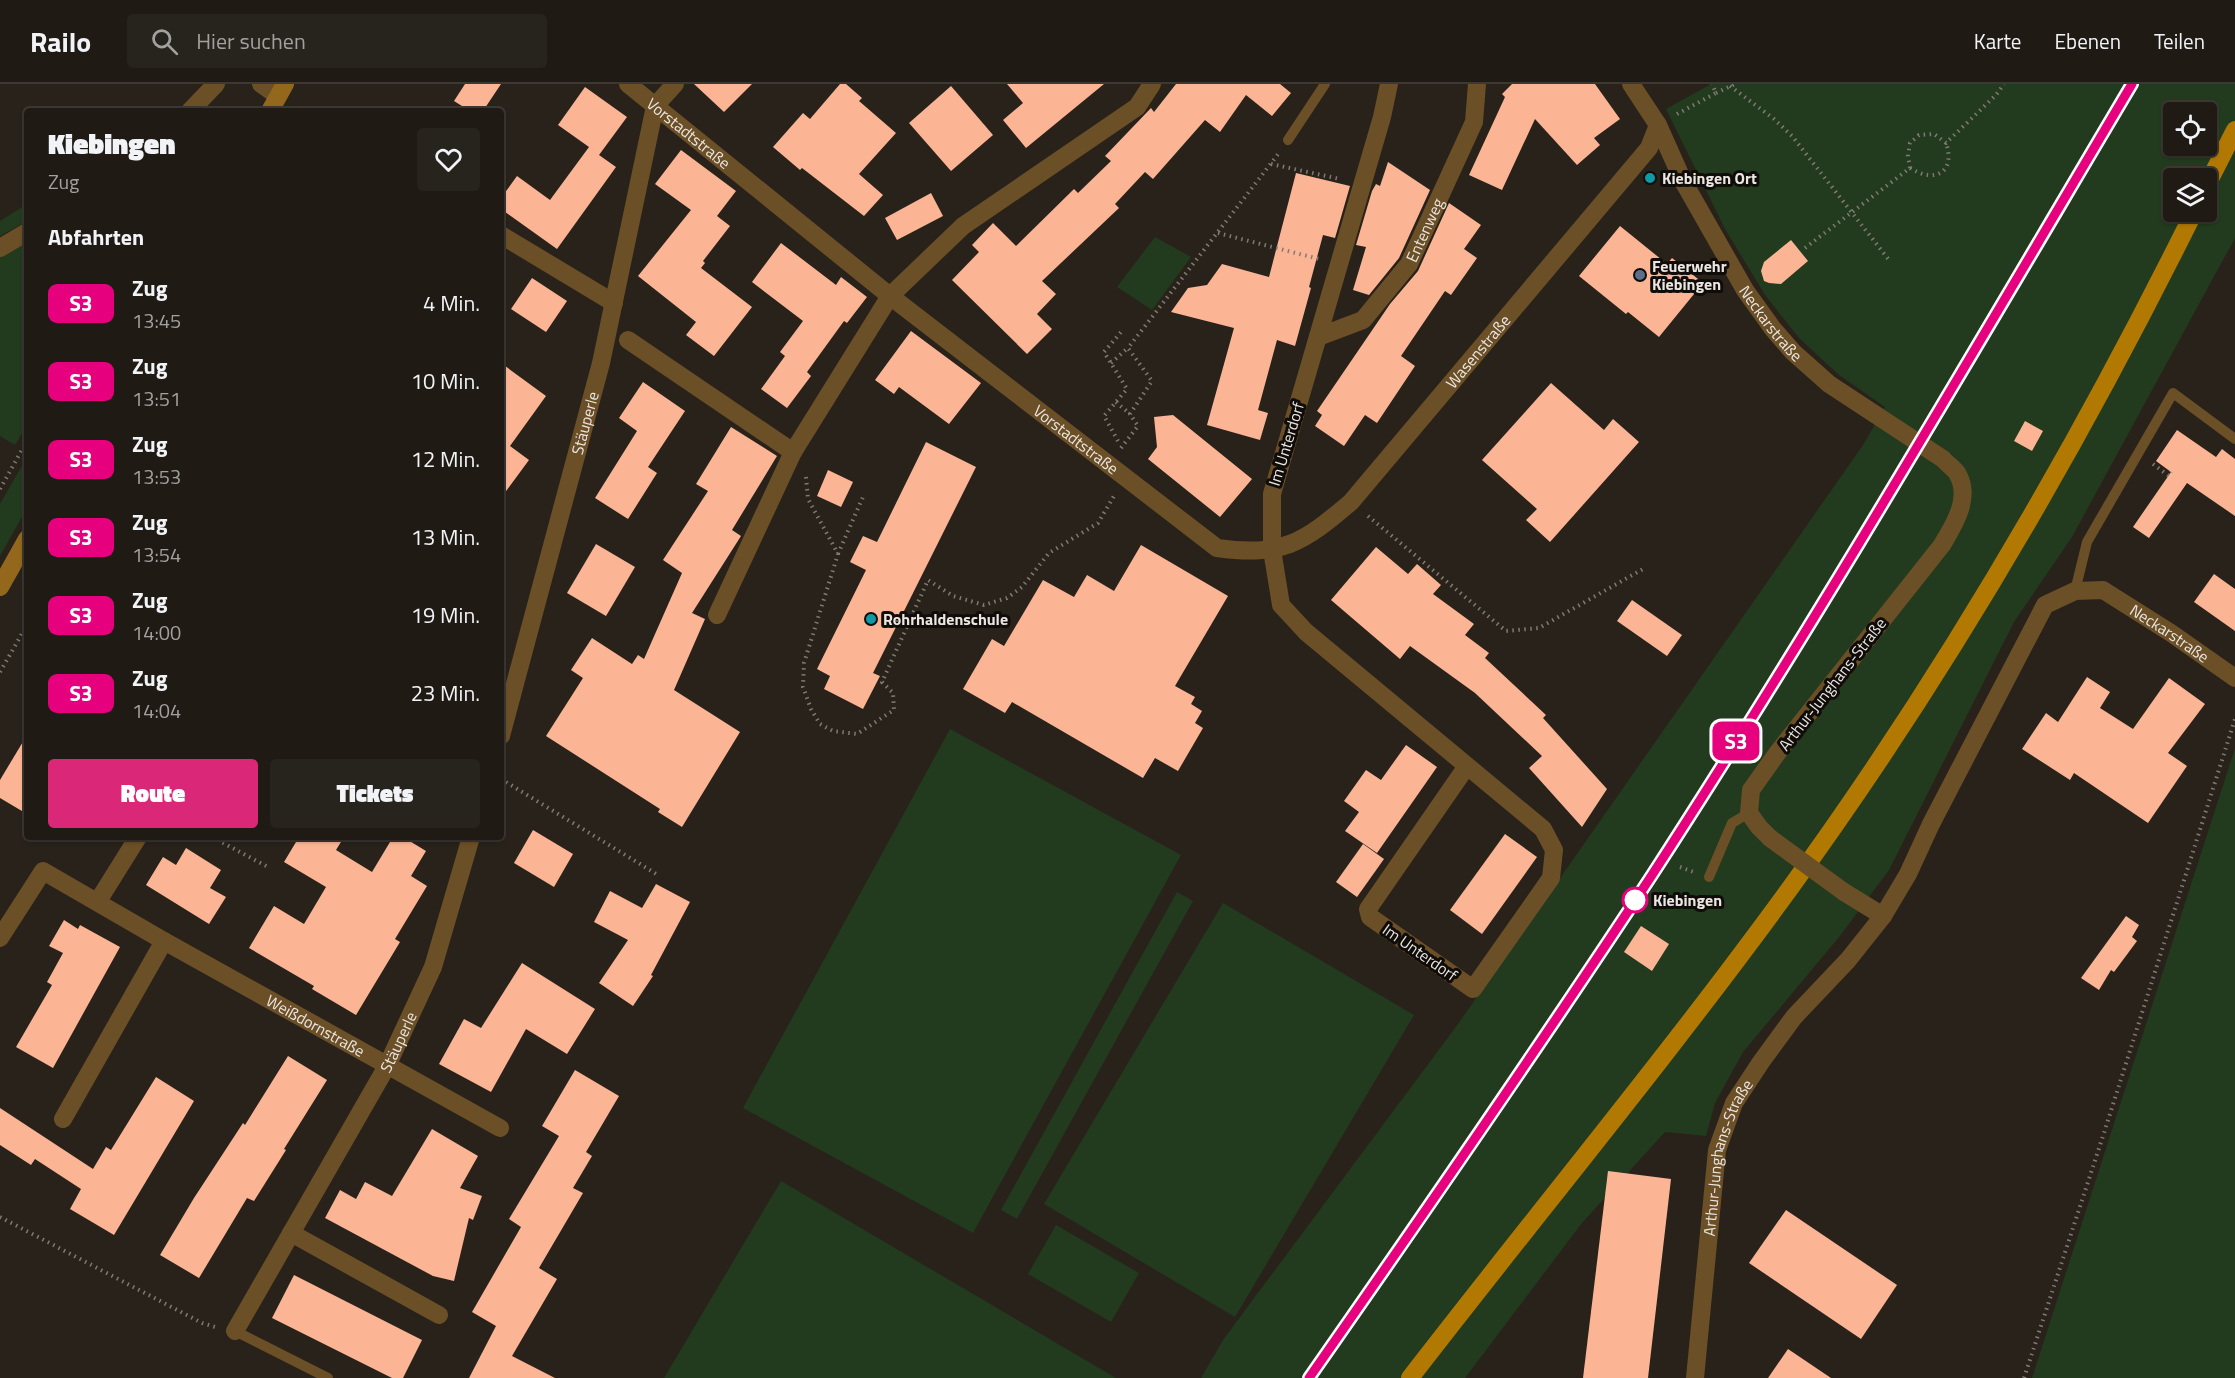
<!DOCTYPE html>
<html lang="de">
<head>
<meta charset="utf-8">
<style>
	:root { --surface:#1f1a14; --page:#27231d; --text:#f1f3f6; --muted:#a1a1a0; --line:#3c3834; --accent:#db2777 }
	body { margin:0; font-family:"Titillium Web",sans-serif; background:var(--page); color:var(--text); height:100vh; display:flex; flex-direction:column; font-size:22px; white-space:nowrap }
	* { box-sizing:border-box; margin:0 }
	p { font-size:20px; color:var(--muted) }
	.icon { flex:none; width:33px; height:33px; fill:none; stroke:currentColor; stroke-width:2; stroke-linecap:round; stroke-linejoin:round }
	.map { position:relative; flex:1; overflow:hidden }
	.drawer { position:absolute; left:24px; top:24px; width:480px; height:732px; display:flex; flex-direction:column; background:var(--surface); border-radius:6px; box-shadow:0 2px 4px #0004,0 0 0 2px var(--line) }
	.drawer>* { flex:none }
	.badge { padding:0 12px; border-radius:9px; font-size:21px; line-height:39px }
	.buttons { position:absolute; left:2163px; top:18px; display:grid; gap:12px }
	.buttons a { display:grid; place-items:center; width:54px; height:54px; border-radius:6px; background:var(--surface); box-shadow:0 2px 4px #0004,0 0 0 2px var(--line); font-size:30px }
	.map>.badge { position:absolute; translate:-50% -50%; box-shadow:0 0 0 3px #fff }
	h2 { padding:0 24px; font-size:22px; line-height:54px }
	.round { display:grid; place-items:center; flex:none; width:63px; height:63px; border-radius:6px; background:var(--page) }
	.summary { display:flex; align-items:center; justify-content:space-between; height:102px; padding:0 24px }
	h1 { font-size:28px; font-weight:800; line-height:45px }
	.primary-button { display:flex; gap:12px; margin-top:auto; padding:12px 24px }
	.primary-button a { flex:1; height:69px; border-radius:6px; background:var(--accent); color:#fff; font-size:24px; font-weight:800; line-height:69px; text-align:center }
	.primary-button a+a { background:var(--page); color:var(--text) }
	ul { padding:0; list-style:none }
	li { display:flex; align-items:center; gap:18px; height:78px; padding:0 24px }
	li div { flex:1 }
	li b { display:block; font-size:22px }
	li em { font-style:normal }
	li .badge { min-width:66px; font-weight:700; text-align:center }
	header { display:flex; align-items:center; gap:36px; box-sizing:border-box; height:84px; padding:0 30px; background:var(--surface); border-bottom:2px solid var(--line) }
	header strong { font-size:28px }
	nav { display:flex; gap:33px; margin-inline-start:auto; font-size:21px }
	.search { width:420px; height:54px; background:var(--page); display:flex; align-items:center; gap:15px; box-sizing:border-box; padding:0 21px; border-radius:6px; color:var(--muted); font-size:22px }
	.map>svg:first-child { display:block }
	.green { fill:#223a1d; fill-rule:evenodd }
	.building { fill:#fbb595 }
	.lines { fill:none; stroke-linecap:round; stroke-linejoin:round }
	.path { stroke:#807a74; stroke-width:4; stroke-dasharray:1.5 4.5; stroke-linecap:butt }
	.lane { stroke:#6b4f26; stroke-width:10 }
	.street { stroke:#6b4f26; stroke-width:18 }
	.secondary { stroke:#93671c; stroke-width:18 }
	.primary { stroke:#b27902; stroke-width:18 }
	.rail-casing { stroke:#c2bcb8; stroke-width:7 }
	.rail { stroke:#0f0c09; stroke-width:4.5; stroke-dasharray:14; stroke-linecap:butt }
	.street-bridge { stroke:#6b4f26; stroke-width:18 }
	.line-casing { stroke:#fff; stroke-width:14 }
	.line { stroke:#e6007e; stroke-width:9 }
	.culture-dot { fill:#0f9aa8; stroke:#0f0c09; stroke-width:2 }
	.service-dot { fill:#5c6f8a; stroke:#0f0c09; stroke-width:2 }
	.stop-dot { fill:#fff; stroke:#e6007e; stroke-width:3 }
	.labels { text-anchor:middle; dominant-baseline:central; stroke-width:6; stroke-linejoin:round; paint-order:stroke }
	.street-label { font-size:16px; fill:#ebe6e2; stroke:#0f0c09 }
	.poi-label { font-size:16px; font-weight:bold; fill:#ebe6e2; stroke:#0f0c09; text-anchor:start }
	.stop-label { font-size:16px; font-weight:bold; fill:#ebe6e2; stroke:#0f0c09; text-anchor:start }
</style>
</head>
<body>
<header>
<strong>Railo</strong>
<div class="search"><svg class="icon" aria-label="search" viewBox="0 0 24 24"><circle cx="10" cy="10" r="6"/><path d="M15 15l6 6"/></svg>Hier suchen</div>
<nav><a>Karte</a><a>Ebenen</a><a>Teilen</a></nav>
</header>
<div class="map">
<svg width="2235" height="1294" viewBox="0 0 2235 1294">
	<rect width="100%" height="100%" fill="#29221b"/>
	<g class="green">
		<path d="M 1711,0 L 2235,0 L 2235,154 L 2072,453 L 2014,538 L 1889,786 L 1840,852 L 1743,968 L 1715,1019 L 1706,1052 L 1665,1048 L 1582,1139 L 1465,1294 L 1201,1294 L 1223,1256 L 1458,940 L 1863,361 L 1885,323 L 1839,291 L 1799,254 L 1765,211 L 1725,145 L 1666,25 ZM 2174,28 L 2206,28 L 2206,62 L 2174,62 ZM 2174,94 L 2206,94 L 2206,128 L 2174,128 Z"/>
		<path d="M 27,120 L 27,137 L 0,152 L 0,137 Z"/>
		<path d="M 1155,153 L 1191,173 L 1152,226 L 1117,203 Z"/>
		<path d="M 27,157 L 27,341 L 15,361 L 0,352 L 0,173 Z"/>
		<path d="M 27,373 L 27,424 L 0,472 L 0,420 Z"/>
		<path d="M 950,645 L 1181,771 L 973,1149 L 743,1024 Z"/>
		<path d="M 2235,664 L 2235,1294 L 2032,1294 Z"/>
		<path d="M 1177,808 L 1193,817 L 1017,1135 L 1001,1126 Z"/>
		<path d="M 1223,819 L 1414,931 L 1235,1233 L 1044,1120 Z"/>
		<path d="M 781,1097 L 1116,1294 L 664,1294 Z"/>
		<path d="M 1056,1141 L 1139,1189 L 1111,1238 L 1028,1190 Z"/>
	</g>
	<g class="building">
		<path d="M 465,0 L 501,0 L 483,27 L 470,27 L 454,17 Z"/>
		<path d="M 694,0 L 752,0 L 724,28 Z"/>
		<path d="M 840,0 L 846,0 L 862,14 L 859,17 L 896,49 L 859,90 L 883,111 L 864,132 L 802,84 L 800,86 L 773,63 L 803,29 L 810,35 Z"/>
		<path d="M 1007,0 L 1104,0 L 1026,64 L 1003,36 L 1023,19 Z"/>
		<path d="M 1176,0 L 1280,0 L 1291,9 L 1272,32 L 1246,11 L 1220,48 L 1205,36 L 1153,95 L 1145,88 L 1115,120 L 1119,124 L 1042,197 L 1056,210 L 1037,230 L 1052,245 L 1027,270 L 952,196 L 979,168 L 972,161 L 993,139 L 1016,162 L 1074,105 L 1078,109 L 1111,77 L 1105,72 L 1151,24 L 1154,28 Z"/>
		<path d="M 1512,0 L 1595,0 L 1620,35 L 1594,54 L 1600,61 L 1577,81 L 1535,35 L 1502,106 L 1469,91 L 1505,13 L 1502,10 Z"/>
		<path d="M 951,2 L 993,51 L 951,87 L 909,39 Z"/>
		<path d="M 585,3 L 627,33 L 599,71 L 616,83 L 557,165 L 501,125 L 501,114 L 517,92 L 550,116 L 589,63 L 558,41 Z"/>
		<path d="M 681,66 L 736,107 L 717,132 L 730,142 L 703,177 L 705,179 L 701,184 L 752,223 L 714,272 L 686,251 L 696,238 L 638,192 L 691,126 L 655,100 Z"/>
		<path d="M 1388,78 L 1430,106 L 1399,174 L 1369,211 L 1353,206 L 1366,163 L 1356,161 L 1372,107 L 1376,100 L 1380,102 Z"/>
		<path d="M 1296,89 L 1350,102 L 1335,154 L 1323,151 L 1309,203 L 1311,204 L 1295,262 L 1277,256 L 1258,326 L 1268,329 L 1260,356 L 1207,341 L 1234,244 L 1171,228 L 1188,204 L 1207,201 L 1222,180 L 1269,193 Z"/>
		<path d="M 931,109 L 943,132 L 897,156 L 885,134 Z"/>
		<path d="M 1449,119 L 1481,141 L 1464,165 L 1477,174 L 1451,211 L 1445,207 L 1401,272 L 1415,282 L 1377,339 L 1365,331 L 1344,362 L 1315,342 L 1322,331 L 1317,327 L 1390,220 L 1418,187 Z"/>
		<path d="M 1620,142 L 1667,180 L 1672,174 L 1703,199 L 1659,253 L 1628,228 L 1626,230 L 1579,192 Z"/>
		<path d="M 1791,156 L 1808,177 L 1781,200 L 1769,199 L 1764,197 L 1761,187 L 1764,178 Z"/>
		<path d="M 781,159 L 836,201 L 841,193 L 867,213 L 847,239 L 844,237 L 807,288 L 811,292 L 787,324 L 761,305 L 785,272 L 780,268 L 803,237 L 752,198 Z"/>
		<path d="M 532,194 L 567,217 L 546,248 L 511,225 Z"/>
		<path d="M 911,247 L 981,299 L 949,340 L 899,303 L 894,310 L 875,296 Z"/>
		<path d="M 501,279 L 546,312 L 510,362 L 529,376 L 501,414 Z"/>
		<path d="M 643,298 L 685,327 L 648,383 L 657,389 L 628,435 L 595,414 L 637,347 L 619,334 Z"/>
		<path d="M 1551,299 L 1604,346 L 1613,335 L 1639,358 L 1550,458 L 1526,436 L 1537,425 L 1482,376 Z"/>
		<path d="M 1173,331 L 1252,395 L 1220,433 L 1148,375 L 1157,363 L 1154,333 Z"/>
		<path d="M 2025,337 L 2043,347 L 2032,367 L 2014,357 Z"/>
		<path d="M 731,343 L 777,372 L 732,446 L 741,452 L 692,529 L 705,535 L 674,606 L 740,648 L 682,743 L 658,728 L 660,725 L 546,652 L 583,594 L 571,586 L 592,554 L 632,580 L 638,571 L 644,575 L 682,489 L 663,476 L 708,407 L 696,400 Z"/>
		<path d="M 2177,346 L 2216,373 L 2222,365 L 2235,375 L 2235,432 L 2187,399 L 2149,454 L 2133,443 L 2171,388 L 2156,377 Z"/>
		<path d="M 926,358 L 976,383 L 873,589 L 880,592 L 863,625 L 824,605 L 830,592 L 817,585 L 866,486 L 850,478 L 863,452 L 877,458 Z"/>
		<path d="M 828,386 L 853,398 L 841,423 L 817,412 Z"/>
		<path d="M 596,460 L 635,483 L 606,532 L 567,509 Z"/>
		<path d="M 1141,461 L 1228,512 L 1175,602 L 1195,613 L 1191,620 L 1202,627 L 1195,639 L 1203,644 L 1178,687 L 1155,674 L 1143,694 L 1012,618 L 1005,629 L 963,605 L 992,555 L 1004,562 L 1043,496 L 1074,513 L 1087,491 L 1114,507 Z"/>
		<path d="M 1376,463 L 1408,490 L 1417,480 L 1441,501 L 1433,510 L 1474,540 L 1465,551 L 1489,569 L 1485,574 L 1546,631 L 1543,634 L 1607,705 L 1582,743 L 1529,684 L 1542,672 L 1475,609 L 1410,562 L 1400,575 L 1331,516 Z"/>
		<path d="M 2214,490 L 2235,505 L 2235,547 L 2194,518 Z"/>
		<path d="M 1632,516 L 1682,551 L 1667,572 L 1617,537 Z"/>
		<path d="M 2087,593 L 2110,608 L 2100,624 L 2133,645 L 2169,594 L 2205,620 L 2168,669 L 2187,682 L 2148,739 L 2074,689 L 2070,696 L 2022,665 L 2046,629 L 2058,638 Z"/>
		<path d="M 27,651 L 27,730 L 0,714 L 0,696 Z"/>
		<path d="M 1406,661 L 1437,683 L 1377,769 L 1345,747 L 1359,728 L 1344,717 L 1366,686 L 1381,696 Z"/>
		<path d="M 533,746 L 573,770 L 554,803 L 514,779 Z"/>
		<path d="M 1505,750 L 1537,773 L 1482,850 L 1450,826 Z"/>
		<path d="M 299,753 L 344,753 L 336,766 L 372,788 L 393,753 L 403,753 L 426,767 L 411,792 L 427,802 L 395,855 L 400,858 L 356,931 L 312,905 L 314,902 L 249,864 L 274,822 L 304,840 L 326,803 L 284,778 Z"/>
		<path d="M 1363,760 L 1384,775 L 1357,813 L 1336,798 Z"/>
		<path d="M 186,764 L 221,786 L 210,804 L 226,813 L 209,840 L 146,801 L 163,773 L 176,781 Z"/>
		<path d="M 656,800 L 690,818 L 651,891 L 653,892 L 633,922 L 599,899 L 628,856 L 594,838 L 610,807 L 642,824 Z"/>
		<path d="M 2126,832 L 2139,841 L 2132,853 L 2137,857 L 2114,888 L 2111,886 L 2099,906 L 2081,894 Z"/>
		<path d="M 64,836 L 78,845 L 80,841 L 120,863 L 53,984 L 16,963 L 52,901 L 47,898 L 63,869 L 49,862 Z"/>
		<path d="M 1641,842 L 1669,860 L 1652,887 L 1624,868 Z"/>
		<path d="M 522,879 L 595,925 L 567,970 L 526,945 L 491,1008 L 439,980 L 464,935 L 481,944 Z"/>
		<path d="M 288,972 L 327,996 L 284,1065 L 286,1066 L 254,1117 L 247,1114 L 199,1194 L 160,1171 L 194,1114 L 243,1039 L 245,1041 Z"/>
		<path d="M 575,986 L 619,1012 L 586,1068 L 592,1072 L 573,1104 L 583,1109 L 539,1184 L 557,1195 L 512,1272 L 555,1294 L 469,1294 L 496,1242 L 472,1228 L 521,1143 L 509,1135 L 559,1052 L 542,1042 Z"/>
		<path d="M 156,993 L 194,1017 L 114,1151 L 70,1125 L 81,1105 L 35,1075 L 31,1081 L 0,1061 L 0,1024 L 93,1085 L 106,1063 L 111,1066 Z"/>
		<path d="M 432,1045 L 478,1072 L 460,1104 L 482,1112 L 473,1136 L 469,1134 L 454,1197 L 433,1192 L 325,1134 L 340,1106 L 356,1115 L 365,1098 L 392,1112 Z"/>
		<path d="M 1608,1087 L 1671,1095 L 1648,1294 L 1583,1294 Z"/>
		<path d="M 1786,1126 L 1897,1201 L 1861,1255 L 1749,1179 Z"/>
		<path d="M 294,1191 L 422,1256 L 403,1294 L 392,1294 L 272,1234 Z"/>
		<path d="M 1788,1265 L 1831,1294 L 1768,1294 Z"/>
	</g>
	<g class="lines">
		<g class="path">
			<path d="M 1730,2 L 1774,35 L 1792,52 L 1889,176"/>
			<path d="M 1716,9 L 1735,0"/>
			<path d="M 1677,30 L 1716,9 L 1712,0"/>
			<path d="M 1271,80 L 1340,95"/>
			<path d="M 1910,84 C 1935,100 1956,88 1946,59"/>
			<path d="M 1218,149 L 1319,175"/>
			<path d="M 1805,164 L 1910,84 L 1908,72 L 1910,59 L 1919,51 L 1934,50 L 1946,59 L 1996,11 L 2004,0"/>
			<path d="M 1111,279 L 1128,264"/>
			<path d="M 1116,318 L 1130,330"/>
			<path d="M 1118,357 L 1104,332 L 1127,305 L 1104,268 L 1122,247"/>
			<path d="M 1121,364 L 1138,342 L 1130,330 L 1152,297 L 1128,264 L 1279,69"/>
			<path d="M 2153,380 L 2169,392 L 2171,388"/>
			<path d="M 806,393 L 808,415 L 838,470 L 804,579 L 803,603 L 811,625 L 820,640 L 833,647 L 857,650 L 894,626 L 893,609 L 882,598 L 928,496 L 953,512 L 984,521 L 1007,514 L 1022,503 L 1049,469 L 1098,439 L 1114,412"/>
			<path d="M 0,405 L 27,357"/>
			<path d="M 1368,432 L 1506,547 L 1539,544 L 1643,485"/>
			<path d="M 838,470 L 863,413"/>
			<path d="M 0,588 L 27,541"/>
			<path d="M 501,695 L 658,791"/>
			<path d="M 212,753 L 268,783"/>
			<path d="M 1680,783 L 1694,788"/>
			<path d="M 0,1133 L 202,1239 L 215,1243"/>
			<path d="M 2024,1294 L 2103,1052 L 2235,635"/>
		</g>
		<g class="lane">
			<path d="M 1288,56 L 1325,0"/>
			<path d="M 2075,507 L 2087,458 L 2173,309 L 2235,355"/>
			<path d="M 1709,793 L 1732,739 L 1749,729"/>
			<path d="M 235,1247 L 328,1294"/>
		</g>
		<g class="street">
			<path d="M 261,0 L 278,12"/>
			<path id="s1" d="M 628,0 L 890,212 L 1217,464 C 1282,473 1303,459 1351,418 L 1649,64 L 1658,41"/>
			<path d="M 1389,0 L 1382,33 L 1272,410 L 1272,466 L 1281,521 L 1306,548 L 1543,745 L 1554,766 L 1551,794 L 1473,905 L 1370,833 L 1368,825 L 1467,682"/>
			<path id="s2" d="M 1631,0 L 1658,41 L 1683,97 L 1745,206 L 1773,245 L 1793,268 L 1829,300 L 1943,375 C 1947,380 1954,384 1957,389 C 1972,413 1954,441 1942,461 L 1778,668 L 1751,706 L 1749,729 L 1759,743 L 1770,754"/>
			<path d="M 190,27 L 216,0"/>
			<path d="M 501,151 L 614,219"/>
			<path d="M 0,164 L 27,148"/>
			<path id="s3" d="M 1318,253 L 1363,236 L 1409,180 L 1474,38 L 1477,0"/>
			<path d="M 628,256 L 793,368"/>
			<path d="M 717,531 L 793,368 L 890,212 L 963,142 L 1137,23 L 1152,0"/>
			<path id="s4" d="M 501,652 L 601,279 L 655,22 L 675,0"/>
			<path d="M 1844,808 L 1883,832"/>
			<path d="M 98,817 L 138,753"/>
			<path id="s5" d="M 0,854 L 43,787 L 164,857 L 500,1044"/>
			<path d="M 63,1035 L 164,857"/>
			<path d="M 291,1149 L 439,1231"/>
			<path id="s6" d="M 235,1247 L 387,982 L 433,883 L 471,753"/>
			<path id="s7" d="M 1695,1294 L 1717,1066 L 1734,1019 L 1761,978 L 1794,933 L 1848,876 L 1883,832 L 1908,790 L 1931,740 L 2045,521 L 2075,507 L 2103,506 L 2171,549 L 2235,594"/>
		</g>
		<g class="secondary">
			<path d="M 270,27 L 285,0"/>
			<path d="M 0,503 L 27,455"/>
		</g>
		<g class="primary">
			<path d="M 2206,103 L 2235,46"/>
			<path d="M 1410,1294 C 1535,1132 1667,973 1788,807 C 1944,593 2077,364 2194,128"/>
		</g>
		<defs>
			<path id="rail" d="M 1309,1294 L 1512,1000 L 1695,723 L 1858,462 L 2132,0"/>
		</defs>
		<use href="#rail" class="rail-casing"/>
		<use href="#rail" class="rail"/>
		<path class="street-bridge" d="M 1770,754 L 1844,808"/>
	</g>
	<g class="lines">
		<defs>
			<path id="line" d="M 1309,1294 C 1425,1128 1541,960 1652,791 C 1820,532 1975,265 2132,0"/>
		</defs>
		<use href="#line" class="line-casing"/>
		<use href="#line" class="line"/>
	</g>
	<g class="culture-dot">
		<circle cx="1650" cy="94" r="6"/>
		<circle cx="871" cy="535" r="6"/>
	</g>
	<circle class="service-dot" cx="1640" cy="191" r="6"/>
	<circle class="stop-dot" cx="1635" cy="816" r="12"/>
	<g class="labels">
		<g class="street-label">
			<text stroke="none"><textPath href="#s1" startOffset="78">Vorstadtstraße</textPath></text>
			<text stroke="none"><textPath href="#s3" startOffset="158">Entenweg</textPath></text>
			<text stroke="none"><textPath href="#s2" startOffset="278">Neckarstraße</textPath></text>
			<text stroke="none"><textPath href="#s1" startOffset="1095">Wasenstraße</textPath></text>
			<text stroke="none"><textPath href="#s4" startOffset="324">Stäuperle</textPath></text>
			<text stroke="none"><textPath href="#s1" startOffset="572">Vorstadtstraße</textPath></text>
			<text transform="translate(1286 360) rotate(-73)">Im Unterdorf</text>
			<text stroke="none"><textPath href="#s7" startOffset="1010">Neckarstraße</textPath></text>
			<text transform="translate(1832 600) rotate(-52)">Arthur-Junghans-Straße</text>
			<text transform="translate(1420 868) rotate(35)">Im Unterdorf</text>
			<text stroke="none"><textPath href="#s5" startOffset="393">Weißdornstraße</textPath></text>
			<text stroke="none"><textPath href="#s6" startOffset="332">Stäuperle</textPath></text>
			<text stroke="none"><textPath href="#s7" startOffset="224">Arthur-Junghans-Straße</textPath></text>
		</g>
		<g class="poi-label">
			<text x="1662" y="94">Kiebingen Ort</text>
			<text x="1652" y="182">Feuerwehr<tspan x="1652" dy="18">Kiebingen</tspan></text>
			<text x="883" y="535">Rohrhaldenschule</text>
		</g>
		<g class="stop-label">
			<text x="1653" y="816">Kiebingen</text>
		</g>
	</g>
</svg>
<div class="buttons">
<a><svg class="icon" aria-label="locate" viewBox="0 0 24 24"><circle cx="12" cy="12" r="6"/><path d="M12 2v4M12 18v4M2 12h4M18 12h4"/></svg></a>
<a><svg class="icon" aria-label="layers" viewBox="0 0 24 24"><path d="M12 4l9 5-9 5-9-5zM3 14l9 5 9-5"/></svg></a>
</div>
<b class="badge" style="left:1736px;top:657px;background:#e6007e;color:#fff">S3</b>
<section class="drawer">
<div class="summary"><div><h1>Kiebingen</h1><p>Zug</p></div><a class="round"><svg class="icon" aria-label="heart" viewBox="0 0 24 24"><path d="M12 20l-8-8c-3-5 5-10 8-4 3-6 11-1 8 4z"/></svg></a></div>
<h2>Abfahrten</h2>
<ul>
<li><span class="badge" style="background:#e6007e;color:#fff">S3</span><div><b>Zug</b><p>13:45</p></div><em>4 Min.</em></li>
<li><span class="badge" style="background:#e6007e;color:#fff">S3</span><div><b>Zug</b><p>13:51</p></div><em>10 Min.</em></li>
<li><span class="badge" style="background:#e6007e;color:#fff">S3</span><div><b>Zug</b><p>13:53</p></div><em>12 Min.</em></li>
<li><span class="badge" style="background:#e6007e;color:#fff">S3</span><div><b>Zug</b><p>13:54</p></div><em>13 Min.</em></li>
<li><span class="badge" style="background:#e6007e;color:#fff">S3</span><div><b>Zug</b><p>14:00</p></div><em>19 Min.</em></li>
<li><span class="badge" style="background:#e6007e;color:#fff">S3</span><div><b>Zug</b><p>14:04</p></div><em>23 Min.</em></li>
</ul>
<div class="primary-button"><a>Route</a><a>Tickets</a></div>
</section>
</div>
</body>
</html>
